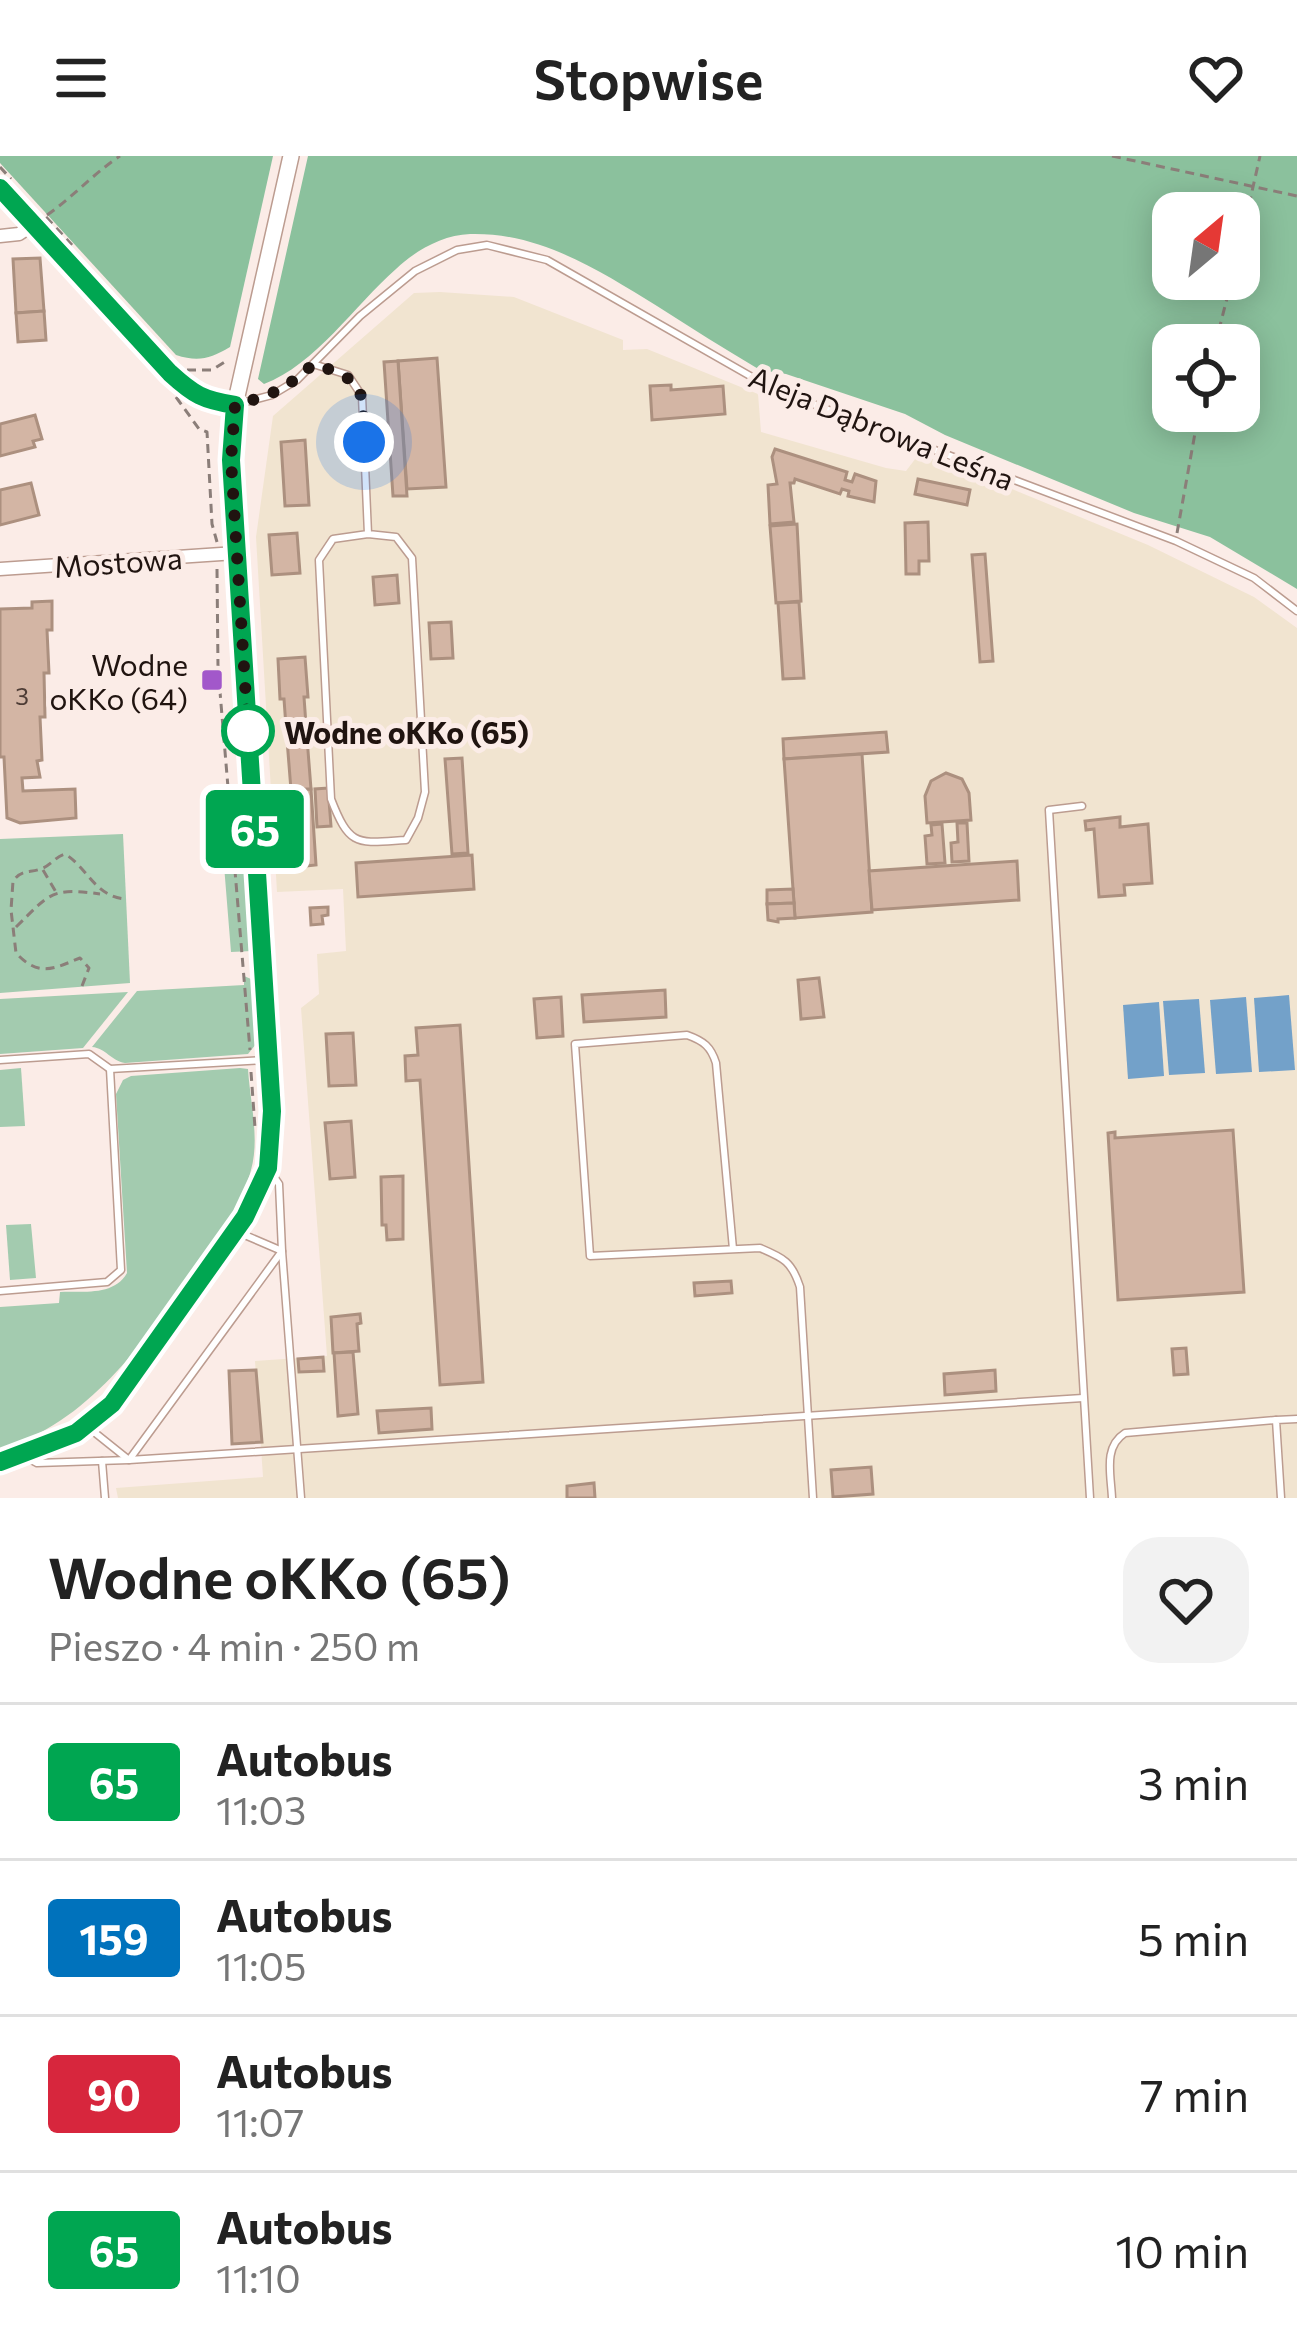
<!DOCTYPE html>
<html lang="pl">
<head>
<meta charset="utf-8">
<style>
	:root { --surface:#fff; --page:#f2f2f2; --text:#222; --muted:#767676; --line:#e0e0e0 }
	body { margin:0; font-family:Commissioner,sans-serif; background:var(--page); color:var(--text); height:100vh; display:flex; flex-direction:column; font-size:45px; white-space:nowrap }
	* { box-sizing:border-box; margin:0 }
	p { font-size:39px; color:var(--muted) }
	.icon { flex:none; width:66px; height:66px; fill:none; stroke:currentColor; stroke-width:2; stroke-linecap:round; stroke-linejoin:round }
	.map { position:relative; height:1342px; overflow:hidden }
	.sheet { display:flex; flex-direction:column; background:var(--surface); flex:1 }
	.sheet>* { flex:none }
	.badge { padding:0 24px; border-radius:9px; font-size:42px; line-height:78px }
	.needle { width:78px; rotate:29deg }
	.buttons { position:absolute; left:1152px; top:36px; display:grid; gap:24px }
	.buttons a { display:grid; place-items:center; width:108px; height:108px; border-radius:24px; background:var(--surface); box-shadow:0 6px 30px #0003; font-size:60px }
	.you { position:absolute; width:60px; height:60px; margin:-30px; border:9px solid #fff; border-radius:50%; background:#1a73e8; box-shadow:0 0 0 18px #1a73e833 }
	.map>.badge { position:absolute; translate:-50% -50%; box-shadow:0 0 0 6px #fff }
	.round { display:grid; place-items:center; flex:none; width:126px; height:126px; border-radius:36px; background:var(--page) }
	.headline { display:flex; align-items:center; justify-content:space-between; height:204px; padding:0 48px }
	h1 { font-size:57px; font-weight:600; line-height:90px }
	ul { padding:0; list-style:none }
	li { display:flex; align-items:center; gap:36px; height:156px; padding:0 48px; border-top:3px solid var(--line) }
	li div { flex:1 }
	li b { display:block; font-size:45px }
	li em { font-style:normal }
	li .badge { min-width:132px; font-weight:700; text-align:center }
	header { display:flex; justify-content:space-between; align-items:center; height:156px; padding:0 48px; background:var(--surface); font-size:54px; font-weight:600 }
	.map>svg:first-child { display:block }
	.industrial { fill:#f1e4d0 }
	.green { fill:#a3cbaf }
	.forest { fill:#8bc19d; fill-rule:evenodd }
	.water { fill:#73a1c9 }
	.building { fill:#d3b5a4; stroke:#ac907f; stroke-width:3 }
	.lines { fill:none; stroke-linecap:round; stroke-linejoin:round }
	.service-casing { stroke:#bc9c90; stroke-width:9 }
	.minor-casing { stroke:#bc9c90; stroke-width:15 }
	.tertiary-casing { stroke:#bc9c90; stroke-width:18 }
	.path { stroke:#8b7e79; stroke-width:3; stroke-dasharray:9 6; stroke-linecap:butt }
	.service { stroke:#fff; stroke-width:6 }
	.minor { stroke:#fff; stroke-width:12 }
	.tertiary { stroke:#fff; stroke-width:15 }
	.line-casing { stroke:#fff; stroke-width:27 }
	.line { stroke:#00a651; stroke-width:18 }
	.walk { stroke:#201410; stroke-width:12; stroke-dasharray:0 21.6 }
	.poi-dot { fill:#a258ca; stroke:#fbece7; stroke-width:4.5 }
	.stop-dot { fill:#fff; stroke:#00a651; stroke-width:6 }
	.labels { text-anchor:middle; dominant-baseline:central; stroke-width:10; stroke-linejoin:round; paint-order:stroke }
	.number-label { font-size:24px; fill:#4d3c35 }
	.street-label { font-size:30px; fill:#201410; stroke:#fbece7 }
	.poi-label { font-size:30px; fill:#201410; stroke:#fbece7; text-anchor:end }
	.stop-label { font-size:30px; font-weight:bold; fill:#201410; stroke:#fbece7; text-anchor:start }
</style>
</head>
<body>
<header><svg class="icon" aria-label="menu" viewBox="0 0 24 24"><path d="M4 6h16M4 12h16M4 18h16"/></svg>Stopwise<svg class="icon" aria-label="heart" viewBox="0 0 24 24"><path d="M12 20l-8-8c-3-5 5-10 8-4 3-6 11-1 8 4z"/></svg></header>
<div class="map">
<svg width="1297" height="1342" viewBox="0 0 1297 1342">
	<rect width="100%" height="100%" fill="#fbece7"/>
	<path class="industrial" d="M 440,136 L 514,141 L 623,184 L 623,194 L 647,193 L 758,238 L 761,276 L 886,312 L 906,315 L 919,298 L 985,322 L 1148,389 L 1254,441 L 1297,472 L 1297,1342 L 118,1342 L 116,1332 L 263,1321 L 255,1205 L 327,1200 L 301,852 L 319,838 L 317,798 L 346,795 L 343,733 L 277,736 L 256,381 L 273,260 L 414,137 Z"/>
	<g class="green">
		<path d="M 123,678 L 130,827 L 0,837 L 0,683 Z"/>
		<path d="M 217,687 L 240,688 C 255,706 254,770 252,795 L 231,796 L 223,697 L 214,696 L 212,692 Z"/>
		<path d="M 244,820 L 251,823 L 257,831 L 260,883 L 248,898 L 125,907 C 111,905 106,892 92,891 L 137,835 L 244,829 Z"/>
		<path d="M 128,836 L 83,892 L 0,898 L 0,843 Z"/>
		<path d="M 21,912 L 25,970 L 0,971 L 0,914 Z"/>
		<path d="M 240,912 L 248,913 C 250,946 260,982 251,1014 C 243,1046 221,1075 202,1102 C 151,1177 92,1267 0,1293 L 0,1151 L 59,1147 L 60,1136 C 84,1135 114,1140 127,1117 L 116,938 L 123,924 L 131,920 Z"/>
		<path d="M 31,1068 L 36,1122 L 10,1124 L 6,1069 Z"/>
	</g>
	<g class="forest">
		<path d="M 0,0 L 273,0 L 230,191 C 210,203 198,206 176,199 L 0,7 Z"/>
		<path d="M 308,0 L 1297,0 L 1297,433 L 1210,381 L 1134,357 L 945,279 L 905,258 L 786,218 L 760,214 C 725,193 691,172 657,150 C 600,115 540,76 470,78 C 442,79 415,95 396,113 C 355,149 315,209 264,228 L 258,223 ZM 1173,57 L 1239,57 L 1239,123 L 1173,123 ZM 1173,189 L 1239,189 L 1239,255 L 1173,255 Z"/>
	</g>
	<g class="water">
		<path d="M 1289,839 L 1295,914 L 1259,916 L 1254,842 Z"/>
		<path d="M 1246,841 L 1252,916 L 1216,918 L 1210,844 Z"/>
		<path d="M 1199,843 L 1205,917 L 1169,919 L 1163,845 Z"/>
		<path d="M 1159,846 L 1164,920 L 1128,923 L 1123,849 Z"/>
	</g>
	<g class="building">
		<path d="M 40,102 L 44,155 L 16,157 L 13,103 Z"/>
		<path d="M 44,155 L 46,184 L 18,186 L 16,157 Z"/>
		<path d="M 437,202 L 446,331 L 407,333 L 398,205 Z"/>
		<path d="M 398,205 L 407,340 L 393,340 L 384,206 Z"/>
		<path d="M 671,229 L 671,234 L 723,230 L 725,258 L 652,264 L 650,230 Z"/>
		<path d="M 35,259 L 42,283 L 33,285 L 35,291 L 0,300 L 0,268 Z"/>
		<path d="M 305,284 L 309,349 L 285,350 L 281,286 Z"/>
		<path d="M 775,293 L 847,316 L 845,324 L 852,326 L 855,318 L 876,325 L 874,346 L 848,340 L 849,335 L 842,333 L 840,338 L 795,323 L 794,327 L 790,327 L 794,366 L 770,368 L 768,329 L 777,328 L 772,301 Z"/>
		<path d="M 918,323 L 970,334 L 967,349 L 915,338 Z"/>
		<path d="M 31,327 L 39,359 L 0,369 L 0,334 Z"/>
		<path d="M 928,366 L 929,405 L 919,405 L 919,418 L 906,418 L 905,367 Z"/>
		<path d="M 797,368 L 801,445 L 776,447 L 770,370 Z"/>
		<path d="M 297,377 L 300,417 L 272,419 L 269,379 Z"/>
		<path d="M 985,398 L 993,505 L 980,506 L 972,399 Z"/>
		<path d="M 397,419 L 399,447 L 375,449 L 373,421 Z"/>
		<path d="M 52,445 L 52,474 L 47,474 L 49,517 L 44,517 L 45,561 L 40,561 L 42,604 L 37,605 L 40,621 L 22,622 L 23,635 L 75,633 L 76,662 L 20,667 L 7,662 L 4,601 L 0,601 L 0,453 L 32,452 L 32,446 Z"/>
		<path d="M 799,446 L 804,522 L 783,523 L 778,447 Z"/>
		<path d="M 451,466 L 453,502 L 431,503 L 429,467 Z"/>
		<path d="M 305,501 L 308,541 L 304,541 L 306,569 L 286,571 L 284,543 L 280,543 L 278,503 Z"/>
		<path d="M 306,569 L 311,633 L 291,634 L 286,571 Z"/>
		<path d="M 886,576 L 888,596 L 784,603 L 783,583 Z"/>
		<path d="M 862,598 L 872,756 L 795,762 L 784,603 Z"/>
		<path d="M 462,602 L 468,697 L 452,698 L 445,603 Z"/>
		<path d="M 946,617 L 962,623 L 969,637 L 971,664 L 927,667 L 925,640 L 931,625 Z"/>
		<path d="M 328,632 L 331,670 L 317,671 L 315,633 Z"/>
		<path d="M 311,633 L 316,709 L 296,711 L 291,634 Z"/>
		<path d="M 1120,661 L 1120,671 L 1148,668 L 1152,727 L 1124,729 L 1125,739 L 1099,741 L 1094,673 L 1086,674 L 1085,665 Z"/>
		<path d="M 957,667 L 967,667 L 969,705 L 952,706 L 951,687 L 958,686 Z"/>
		<path d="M 942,668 L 945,707 L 927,708 L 925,680 L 932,679 L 931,669 Z"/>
		<path d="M 472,699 L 474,733 L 358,741 L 356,707 Z"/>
		<path d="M 1017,705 L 1019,744 L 872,754 L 869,715 Z"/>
		<path d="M 793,733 L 794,747 L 767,748 L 767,734 Z"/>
		<path d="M 794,747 L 795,762 L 778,763 L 778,766 L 768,764 L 767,748 Z"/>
		<path d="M 328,751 L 328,759 L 322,760 L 323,768 L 311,769 L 310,752 Z"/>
		<path d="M 819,822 L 824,861 L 801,863 L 798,824 Z"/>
		<path d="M 665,834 L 666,861 L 584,866 L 582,839 Z"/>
		<path d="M 561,841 L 563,880 L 537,882 L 534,843 Z"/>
		<path d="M 460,869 L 483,1226 L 440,1229 L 420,924 L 406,925 L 405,900 L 418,899 L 416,872 Z"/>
		<path d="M 353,877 L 356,929 L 329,930 L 326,878 Z"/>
		<path d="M 351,965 L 355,1021 L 330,1023 L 325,967 Z"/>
		<path d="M 1233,974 L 1244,1136 L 1118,1144 L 1108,977 L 1115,976 L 1115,982 Z"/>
		<path d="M 403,1020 L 403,1083 L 387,1084 L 386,1069 L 382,1069 L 381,1021 Z"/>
		<path d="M 731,1125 L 732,1137 L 695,1140 L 694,1127 Z"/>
		<path d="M 360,1158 L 361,1167 L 357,1168 L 359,1195 L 333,1197 L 331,1161 Z"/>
		<path d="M 1186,1192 L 1188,1218 L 1174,1219 L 1172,1193 Z"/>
		<path d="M 353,1196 L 358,1258 L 338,1260 L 334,1197 Z"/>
		<path d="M 323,1201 L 324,1215 L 299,1216 L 298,1203 Z"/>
		<path d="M 256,1214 L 262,1286 L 232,1288 L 229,1215 Z"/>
		<path d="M 995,1214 L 996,1235 L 945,1239 L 944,1218 Z"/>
		<path d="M 431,1252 L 432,1273 L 379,1277 L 377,1255 Z"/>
		<path d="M 871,1311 L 873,1338 L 833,1341 L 831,1314 Z"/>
		<path d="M 594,1327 L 595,1342 L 567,1342 L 567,1330 Z"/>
	</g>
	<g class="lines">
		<defs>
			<g id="service">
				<path d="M 313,208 L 348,219 L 362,240 L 368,378 L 333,383 L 319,404 L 331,643 C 350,692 357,687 406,684 L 418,662 L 425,636 L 412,402 L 396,381 L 368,378"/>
				<path d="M 238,248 L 272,239 L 297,224 L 360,160 L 415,115 L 457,94 L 487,89 L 547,104 L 773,233 L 1176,385 L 1254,422 L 1297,455"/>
				<path d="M 1082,650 L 1049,654 L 1090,1342"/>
				<path d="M 0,904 L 89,898 L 110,913 L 266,904"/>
				<path d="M 240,1077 L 282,1095 L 301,1342"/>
				<path d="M 733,1093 L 716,907 C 711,891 704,885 687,879 L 575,888 L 590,1100 L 760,1092 C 784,1102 792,1106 800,1131 L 813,1342"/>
				<path d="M 0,1135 L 107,1126 L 121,1114 L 110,913"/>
				<path d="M 89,1272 L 129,1304 L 1083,1242"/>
				<path d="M 24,1300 L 37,1307 L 129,1304 L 282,1095 L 279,1028 L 270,1015"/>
				<path d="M 102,1305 L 105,1342"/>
				<path d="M 1112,1342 C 1111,1318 1103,1291 1125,1277 L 1276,1264"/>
				<path d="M 1281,1342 L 1276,1264 L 1297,1263"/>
			</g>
			<g id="minor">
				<path d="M 0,32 L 170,217 C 195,240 201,244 235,249"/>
				<path d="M 0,80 L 19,78 L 34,68"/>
				<path d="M 0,413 L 236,397"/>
			</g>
			<path id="tertiary" d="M 0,1306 L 76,1277 L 112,1248 L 237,1075 L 262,1030 L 268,1012 L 272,955 L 270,904 L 231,305 L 235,249 L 291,0"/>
		</defs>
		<use href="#service" class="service-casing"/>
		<use href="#minor" class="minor-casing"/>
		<use href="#tertiary" class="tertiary-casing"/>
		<g class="path">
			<path d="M 1112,0 L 1297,40"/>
			<path d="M 0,11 L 11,23"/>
			<path d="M 47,59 C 73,41 93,18 120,0"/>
			<path d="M 46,61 L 72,89"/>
			<path d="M 1239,93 L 1260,0"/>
			<path d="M 1215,189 L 1232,123"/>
			<path d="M 187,214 L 212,214 L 228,204"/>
			<path d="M 176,241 L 199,273 L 207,276 L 212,368 L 217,386"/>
			<path d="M 1177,377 L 1199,255"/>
			<path d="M 217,413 L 218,512 L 250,894"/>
			<path d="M 43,714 L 56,736"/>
			<path d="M 16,771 C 50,738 50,731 100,738"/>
			<path d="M 82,830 L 89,812 L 80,802 C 55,812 39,822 16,797 L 11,754 L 13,725 C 23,712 30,718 43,712 C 52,708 55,701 65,698 C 88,712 95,741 126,743"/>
			<path d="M 251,916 L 255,972"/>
		</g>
		<use href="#service" class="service"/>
		<use href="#minor" class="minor"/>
		<use href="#tertiary" class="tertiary"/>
	</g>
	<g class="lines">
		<defs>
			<path id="line" d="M 0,32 L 170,217 C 194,239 203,244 235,249 L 231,304 L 272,955 L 268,1012 L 245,1061 L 112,1248 L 76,1277 L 0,1306"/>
		</defs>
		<use href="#line" class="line-casing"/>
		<use href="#line" class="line"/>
		<path class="walk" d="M 248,575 L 231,304 L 235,249 C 269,240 287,233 313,208 C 368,225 362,233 364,286"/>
	</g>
	<rect class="poi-dot" x="200" y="512" width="24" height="24" rx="6"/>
	<circle class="stop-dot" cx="248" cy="575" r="24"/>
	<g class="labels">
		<g class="number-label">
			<text x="22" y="539">3</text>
		</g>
		<g class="street-label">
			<text transform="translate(882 271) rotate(22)">Aleja Dąbrowa Leśna</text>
			<text transform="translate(118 405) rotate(-4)">Mostowa</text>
		</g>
		<g class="poi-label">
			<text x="188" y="507">Wodne<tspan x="188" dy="34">oKKo (64)</tspan></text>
		</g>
		<g class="stop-label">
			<text x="284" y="575">Wodne oKKo (65)</text>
		</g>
	</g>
</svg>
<div class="buttons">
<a><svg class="needle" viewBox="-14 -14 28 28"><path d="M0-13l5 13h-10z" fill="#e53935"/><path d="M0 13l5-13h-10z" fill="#767676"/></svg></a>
<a><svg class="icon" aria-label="locate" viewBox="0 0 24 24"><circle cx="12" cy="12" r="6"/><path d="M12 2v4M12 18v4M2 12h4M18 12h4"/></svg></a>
</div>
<div class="you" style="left:364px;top:286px"></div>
<b class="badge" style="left:255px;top:673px;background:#00a651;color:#fff">65</b>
</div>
<section class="sheet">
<div class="headline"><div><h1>Wodne oKKo (65)</h1><p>Pieszo · 4 min · 250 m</p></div><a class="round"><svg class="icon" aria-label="heart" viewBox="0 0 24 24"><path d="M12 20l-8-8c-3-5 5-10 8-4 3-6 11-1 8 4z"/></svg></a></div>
<ul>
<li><span class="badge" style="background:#00a651;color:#fff">65</span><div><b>Autobus</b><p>11:03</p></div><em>3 min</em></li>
<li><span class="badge" style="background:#0072bc;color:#fff">159</span><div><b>Autobus</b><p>11:05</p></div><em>5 min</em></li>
<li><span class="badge" style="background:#d7263d;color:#fff">90</span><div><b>Autobus</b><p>11:07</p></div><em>7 min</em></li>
<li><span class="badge" style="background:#00a651;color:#fff">65</span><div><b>Autobus</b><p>11:10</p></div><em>10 min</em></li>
</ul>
</section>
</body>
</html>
